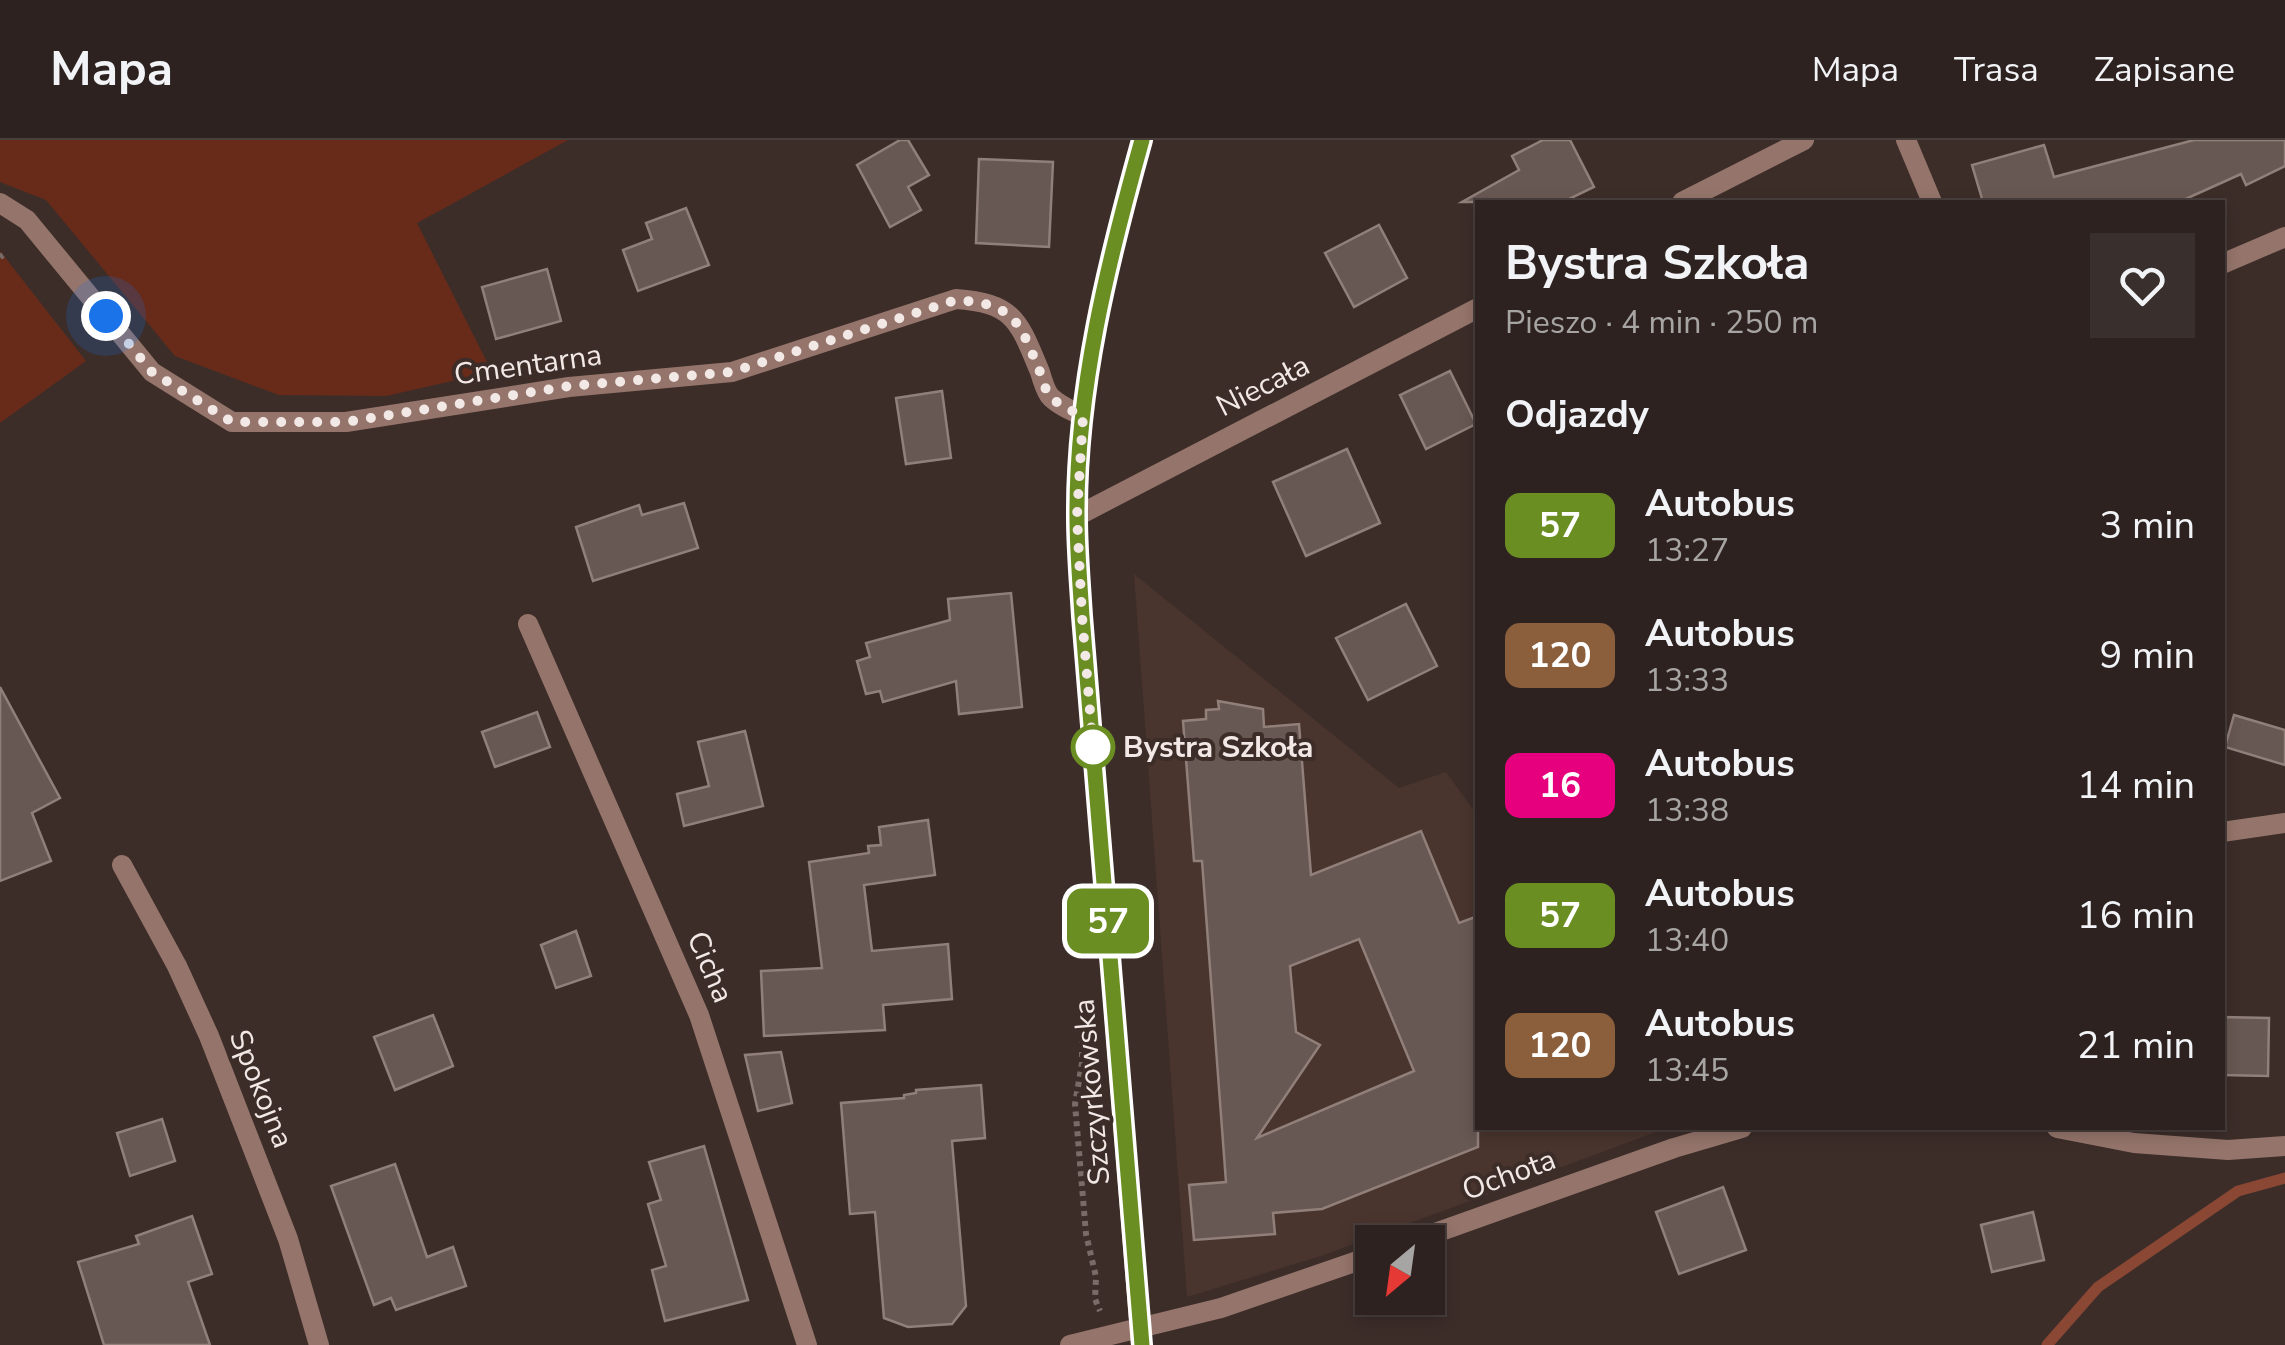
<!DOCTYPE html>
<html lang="pl">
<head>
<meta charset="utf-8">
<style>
	:root { --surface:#2d221f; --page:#392f2c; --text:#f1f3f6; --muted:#a7a4a4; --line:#483f3d }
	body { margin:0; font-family:"Nunito Sans",sans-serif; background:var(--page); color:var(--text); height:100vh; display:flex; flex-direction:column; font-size:38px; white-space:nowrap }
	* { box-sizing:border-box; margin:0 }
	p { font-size:32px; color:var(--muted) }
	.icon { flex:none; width:55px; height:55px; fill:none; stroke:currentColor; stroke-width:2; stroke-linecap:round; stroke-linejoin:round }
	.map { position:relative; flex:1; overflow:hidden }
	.panel { position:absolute; left:1475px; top:60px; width:750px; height:930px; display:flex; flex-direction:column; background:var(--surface); border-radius:0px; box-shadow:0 5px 15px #0003,0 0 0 2px var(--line) }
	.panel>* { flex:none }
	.badge { padding:0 20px; border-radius:15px; font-size:35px; line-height:65px }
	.needle { width:65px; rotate:209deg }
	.buttons { position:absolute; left:1355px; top:1085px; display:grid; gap:20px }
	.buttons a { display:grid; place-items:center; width:90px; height:90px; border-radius:0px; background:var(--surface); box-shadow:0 5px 15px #0003,0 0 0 2px var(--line); font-size:50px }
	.you { position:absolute; width:50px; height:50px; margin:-25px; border:8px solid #fff; border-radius:50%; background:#1a73e8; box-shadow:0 0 0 15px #1a73e833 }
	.map>.badge { position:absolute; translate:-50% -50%; box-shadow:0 0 0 5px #fff }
	h2 { padding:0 30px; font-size:38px; line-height:90px }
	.round { display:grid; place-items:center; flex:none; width:105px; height:105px; border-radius:0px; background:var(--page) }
	.overview { display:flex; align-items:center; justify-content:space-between; height:170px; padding:0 30px }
	h1 { font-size:48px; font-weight:700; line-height:75px }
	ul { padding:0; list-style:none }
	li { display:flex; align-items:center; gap:30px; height:130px; padding:0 30px }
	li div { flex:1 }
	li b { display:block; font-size:38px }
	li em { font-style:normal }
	li .badge { min-width:110px; font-weight:700; text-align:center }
	header { display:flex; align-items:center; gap:60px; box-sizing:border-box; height:140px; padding:0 50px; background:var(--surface); border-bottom:2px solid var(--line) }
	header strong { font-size:48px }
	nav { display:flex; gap:55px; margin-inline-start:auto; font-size:35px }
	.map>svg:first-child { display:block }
	.built { fill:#4a342e }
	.green { fill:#682b1a }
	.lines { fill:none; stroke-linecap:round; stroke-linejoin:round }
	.stream { stroke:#8a4734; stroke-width:11 }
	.building { fill:#685853; stroke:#917f7a; stroke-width:2.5; fill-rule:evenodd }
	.path { stroke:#796c68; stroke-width:6; stroke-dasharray:5 5; stroke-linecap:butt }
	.street { stroke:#95756b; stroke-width:20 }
	.secondary { stroke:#ce9b8c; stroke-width:20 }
	.line-casing { stroke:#fff; stroke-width:22 }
	.line { stroke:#6b8e23; stroke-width:15 }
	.walk { stroke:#f2e8e5; stroke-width:10; stroke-dasharray:0 18 }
	.stop-dot { fill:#fff; stroke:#6b8e23; stroke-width:5 }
	.labels { text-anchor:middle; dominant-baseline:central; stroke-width:8; stroke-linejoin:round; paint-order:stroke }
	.street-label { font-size:30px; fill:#f2e8e5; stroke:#3c2d29 }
	.stop-label { font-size:30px; font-weight:bold; fill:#f2e8e5; stroke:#3c2d29; text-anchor:start }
</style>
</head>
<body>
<header>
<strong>Mapa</strong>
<nav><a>Mapa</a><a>Trasa</a><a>Zapisane</a></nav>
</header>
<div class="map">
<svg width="2285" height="1205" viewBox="0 0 2285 1205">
	<rect width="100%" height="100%" fill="#3c2d29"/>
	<path class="built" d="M 1134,434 L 1399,648 L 1446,632 L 1477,675 L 1478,988 L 1667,988 L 1321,1116 L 1187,1157 Z"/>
	<g class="green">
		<path d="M 0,0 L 568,0 L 417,83 L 492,232 L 386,256 L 279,255 L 175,216 L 46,60 L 0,42 Z"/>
		<path d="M 0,111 L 86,221 L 0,283 Z"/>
	</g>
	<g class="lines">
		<path class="stream" d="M 2047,1205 L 2098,1147 L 2238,1051 L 2285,1038"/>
	</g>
	<g class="building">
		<path d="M 900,0 L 908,0 L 929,35 L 908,47 L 921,70 L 890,87 L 857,25 Z"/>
		<path d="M 1543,0 L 1570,0 L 1594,47 L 1563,62 L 1462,62 L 1519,30 L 1512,16 Z"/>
		<path d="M 2194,0 L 2285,0 L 2285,26 L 2246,45 L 2241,34 L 2179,62 L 1983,62 L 1972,25 L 2044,5 L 2054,37 Z"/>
		<path d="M 979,19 L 1053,22 L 1049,107 L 976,103 Z"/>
		<path d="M 686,68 L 709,125 L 638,151 L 623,110 L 652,99 L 646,83 Z"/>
		<path d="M 1379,85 L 1407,138 L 1354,167 L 1325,113 Z"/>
		<path d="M 547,129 L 561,181 L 496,199 L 482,147 Z"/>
		<path d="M 1450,231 L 1476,284 L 1426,309 L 1400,255 Z"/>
		<path d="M 942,251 L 951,318 L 906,324 L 896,258 Z"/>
		<path d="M 1347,309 L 1380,383 L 1306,416 L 1273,342 Z"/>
		<path d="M 684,363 L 698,408 L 593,441 L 576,387 L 639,365 L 642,375 Z"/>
		<path d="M 1011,453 L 1022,567 L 959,574 L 956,541 L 883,562 L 880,551 L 866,554 L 857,521 L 870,517 L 866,503 L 950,480 L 948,459 Z"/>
		<path d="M 1406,464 L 1437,526 L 1368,560 L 1336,498 Z"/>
		<path d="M 0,547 L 60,658 L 32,673 L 51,721 L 0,741 Z"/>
		<path d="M 1218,561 L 1263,569 L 1264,587 L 1299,584 L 1311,735 L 1421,691 L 1459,783 L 1478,776 L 1478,1007 L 1322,1069 L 1273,1073 L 1275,1094 L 1194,1100 L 1189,1045 L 1226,1042 L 1202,721 L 1194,721 L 1183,581 L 1206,579 L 1206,570 L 1219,569 ZM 1359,799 L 1414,931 L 1257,998 L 1320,905 L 1296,892 L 1290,826 Z"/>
		<path d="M 537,572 L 550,607 L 495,627 L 482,592 Z"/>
		<path d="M 2234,575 L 2285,590 L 2285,625 L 2225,607 Z"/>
		<path d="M 745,591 L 763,666 L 684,686 L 677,654 L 709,646 L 698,602 Z"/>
		<path d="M 928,680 L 935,735 L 864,745 L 872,811 L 948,804 L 952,859 L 883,865 L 885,890 L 764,896 L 761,831 L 822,828 L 809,722 L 869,713 L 868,706 L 881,705 L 879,687 Z"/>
		<path d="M 576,791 L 591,836 L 556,848 L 541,805 Z"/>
		<path d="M 433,875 L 453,926 L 395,950 L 374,897 Z"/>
		<path d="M 2222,877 L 2269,878 L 2268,936 L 2222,935 Z"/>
		<path d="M 781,912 L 792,963 L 758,971 L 745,915 Z"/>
		<path d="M 981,945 L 985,998 L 952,1001 L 966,1166 L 952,1184 L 908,1187 L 884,1178 L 875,1072 L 850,1074 L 841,963 L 904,958 L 904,955 L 916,953 L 916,950 Z"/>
		<path d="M 162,979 L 175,1021 L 130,1036 L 117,993 Z"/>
		<path d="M 704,1006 L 748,1160 L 665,1181 L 652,1130 L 666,1126 L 648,1064 L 661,1060 L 649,1022 Z"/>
		<path d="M 395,1024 L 427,1117 L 453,1107 L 466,1146 L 396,1170 L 391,1158 L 374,1165 L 331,1046 Z"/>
		<path d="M 1723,1047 L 1746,1110 L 1679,1134 L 1656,1072 Z"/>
		<path d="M 2033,1072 L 2044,1120 L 1992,1132 L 1981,1085 Z"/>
		<path d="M 192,1076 L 212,1134 L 188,1142 L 210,1205 L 104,1205 L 78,1122 L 139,1104 L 136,1096 Z"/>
	</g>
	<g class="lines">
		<g class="path">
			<path d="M 0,117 L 3,115"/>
			<path d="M 1082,882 L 1082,923 L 1075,964 L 1086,1094 L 1096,1137 L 1095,1159 L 1100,1171"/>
		</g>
		<g class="street">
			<path d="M 1906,0 L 1932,62"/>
			<path d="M 1682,62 L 1804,0"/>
			<path d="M 0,63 L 27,80 L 152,232 L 232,282 L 346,282 L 569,247 L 732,232 L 956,159 C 1015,163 1019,182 1040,232 C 1042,239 1045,249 1049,255 C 1056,264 1072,271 1083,276"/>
			<path d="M 2222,124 L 2285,97"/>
			<path d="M 1077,376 L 1478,168"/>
			<path d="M 528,484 L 699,875 L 807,1205"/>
			<path d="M 2222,692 L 2285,683"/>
			<path d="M 122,725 L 177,826 L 209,896 L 288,1099 L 319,1205"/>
			<path d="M 2057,988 L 2134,1003 L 2228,1010 L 2285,1006"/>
			<path d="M 1410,1102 L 1674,1008 L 1742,988"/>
			<path d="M 1070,1205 L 1221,1168 L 1372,1116"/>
		</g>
		<path class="secondary" d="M 1141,1205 L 1082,476 C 1080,443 1077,410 1077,377 C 1076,249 1108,122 1142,0"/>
	</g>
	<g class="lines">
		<defs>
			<path id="line" d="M 1142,1205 L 1082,476 C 1080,443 1077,410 1077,377 C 1076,249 1108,122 1142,0"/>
		</defs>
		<use href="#line" class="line-casing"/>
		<use href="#line" class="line"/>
		<path class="walk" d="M 106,176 L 152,232 L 232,282 L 346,282 L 570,246 L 732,232 L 956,160 C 1016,164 1019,182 1040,232 C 1042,239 1045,249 1049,255 C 1056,264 1072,271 1083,276 L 1077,376 L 1082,476 L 1093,607"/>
	</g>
	<circle class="stop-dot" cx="1093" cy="607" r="20"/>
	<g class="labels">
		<g class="street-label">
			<text transform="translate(528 225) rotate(-8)">Cmentarna</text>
			<text transform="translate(1263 246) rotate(-27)">Niecała</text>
			<text transform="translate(710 827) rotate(67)">Cicha</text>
			<text transform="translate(261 949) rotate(68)">Spokojna</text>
			<text transform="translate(1092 952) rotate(-95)">Szczyrkowska</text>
			<text transform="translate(1509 1035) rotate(-20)">Ochota</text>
		</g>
		<g class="stop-label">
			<text x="1123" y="607">Bystra Szkoła</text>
		</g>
	</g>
</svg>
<div class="buttons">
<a><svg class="needle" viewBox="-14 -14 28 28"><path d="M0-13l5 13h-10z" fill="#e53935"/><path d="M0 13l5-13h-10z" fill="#a7a4a4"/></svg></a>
</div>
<div class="you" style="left:106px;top:176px"></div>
<b class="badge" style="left:1108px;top:781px;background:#6b8e23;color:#fff">57</b>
<section class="panel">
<div class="overview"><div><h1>Bystra Szkoła</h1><p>Pieszo · 4 min · 250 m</p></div><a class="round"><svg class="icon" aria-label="heart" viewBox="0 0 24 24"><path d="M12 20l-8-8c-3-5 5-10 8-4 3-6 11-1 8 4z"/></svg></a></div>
<h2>Odjazdy</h2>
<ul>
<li><span class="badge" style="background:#6b8e23;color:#fff">57</span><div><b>Autobus</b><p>13:27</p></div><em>3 min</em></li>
<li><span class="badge" style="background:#8b5e3c;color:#fff">120</span><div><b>Autobus</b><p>13:33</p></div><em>9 min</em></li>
<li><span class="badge" style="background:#e6007e;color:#fff">16</span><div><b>Autobus</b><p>13:38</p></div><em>14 min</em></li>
<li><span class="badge" style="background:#6b8e23;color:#fff">57</span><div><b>Autobus</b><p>13:40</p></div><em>16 min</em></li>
<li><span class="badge" style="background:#8b5e3c;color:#fff">120</span><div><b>Autobus</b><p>13:45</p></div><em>21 min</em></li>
</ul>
</section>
</div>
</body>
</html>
